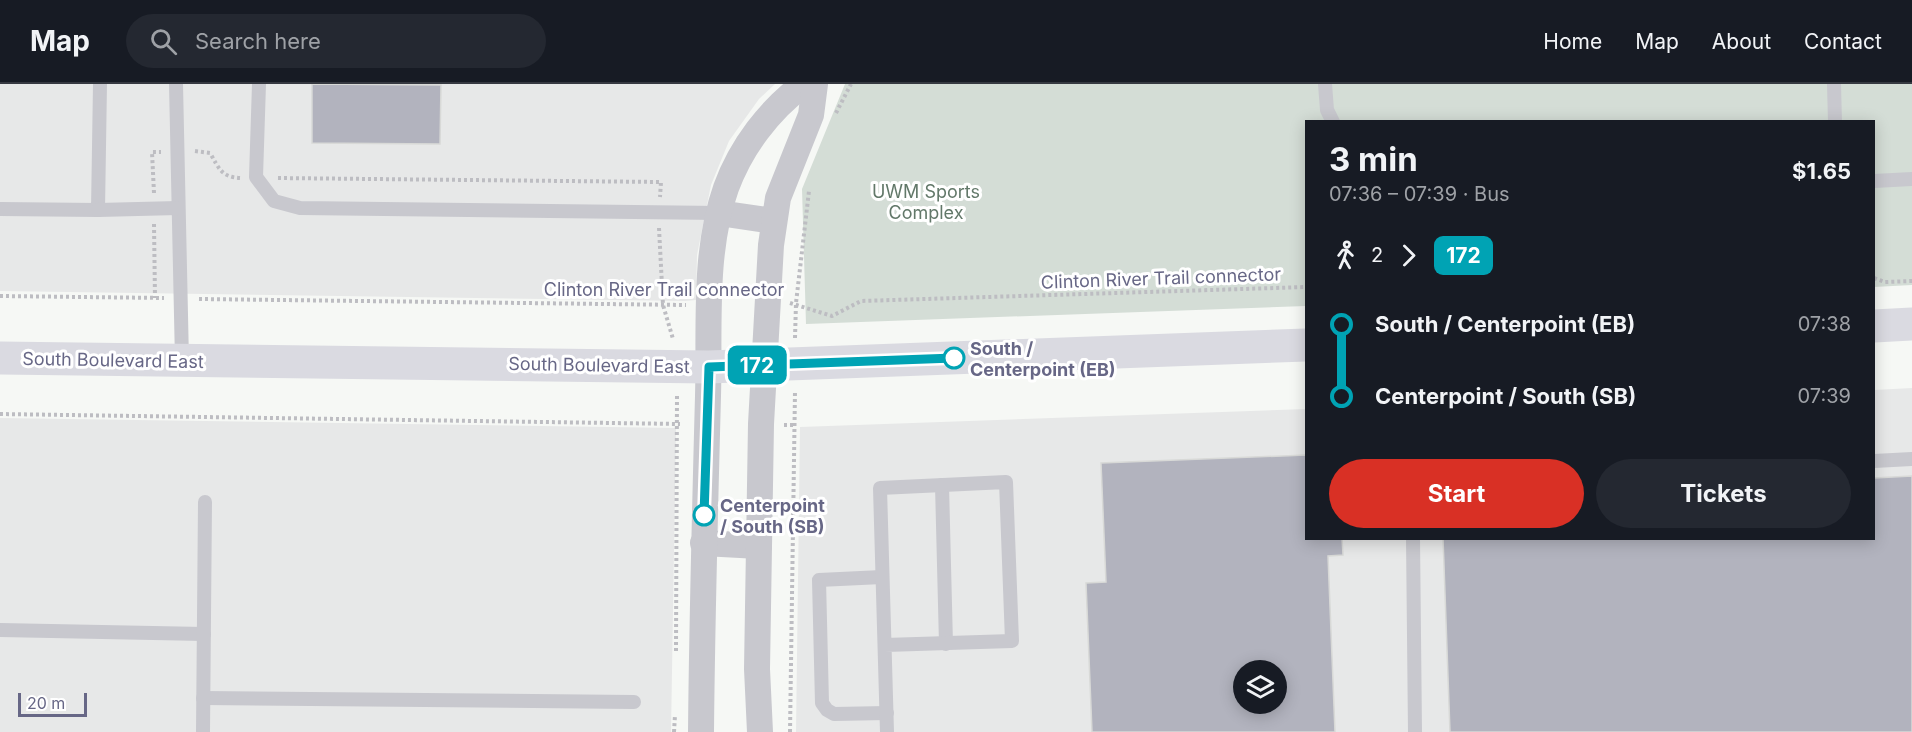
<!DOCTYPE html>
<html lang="en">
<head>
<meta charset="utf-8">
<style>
	:root { --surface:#171b24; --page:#242831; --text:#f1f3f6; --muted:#9ea1a6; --line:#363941; --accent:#d93025 }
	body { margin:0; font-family:Inter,sans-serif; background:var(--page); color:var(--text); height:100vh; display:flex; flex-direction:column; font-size:22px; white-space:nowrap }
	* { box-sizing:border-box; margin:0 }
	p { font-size:20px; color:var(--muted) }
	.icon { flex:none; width:33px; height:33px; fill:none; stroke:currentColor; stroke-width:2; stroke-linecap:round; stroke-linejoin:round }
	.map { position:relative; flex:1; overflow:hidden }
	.sheet { position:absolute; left:1305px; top:36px; width:570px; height:420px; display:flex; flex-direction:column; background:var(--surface); border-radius:0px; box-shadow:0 3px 15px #0003 }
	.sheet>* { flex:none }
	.badge { padding:0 12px; border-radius:9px; font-size:21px; line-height:39px }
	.buttons { position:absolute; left:1233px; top:576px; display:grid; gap:12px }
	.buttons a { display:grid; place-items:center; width:54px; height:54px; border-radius:50%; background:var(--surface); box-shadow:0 3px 15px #0003; font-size:30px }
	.scale { position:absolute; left:18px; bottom:15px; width:69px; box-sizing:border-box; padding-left:6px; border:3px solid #676786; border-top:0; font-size:16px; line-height:21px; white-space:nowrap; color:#676786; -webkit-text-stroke:4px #fff; paint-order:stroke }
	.map>.badge { position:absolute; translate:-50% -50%; box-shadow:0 0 0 3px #fff }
	.legs { display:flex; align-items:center; gap:9px; height:66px; padding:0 24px; font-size:20px }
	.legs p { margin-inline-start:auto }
	.overview { display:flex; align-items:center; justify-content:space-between; height:102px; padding:0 24px }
	h1 { font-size:33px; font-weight:700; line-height:45px }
	.cta { display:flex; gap:12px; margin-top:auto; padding:12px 24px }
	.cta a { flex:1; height:69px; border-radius:36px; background:var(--accent); color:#fff; font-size:24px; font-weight:700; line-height:69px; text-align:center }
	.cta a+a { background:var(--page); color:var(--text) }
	ul { padding:0 24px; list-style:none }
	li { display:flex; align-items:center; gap:21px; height:72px; font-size:22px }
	li i { display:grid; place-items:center; width:9px; height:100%; margin:0 8px; background:currentColor }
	li i::after { content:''; width:15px; height:15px; margin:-8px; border:4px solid; border-radius:50%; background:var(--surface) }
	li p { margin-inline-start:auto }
	li:first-child i { background:linear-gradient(#0000 50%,currentColor 0) }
	li:last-child i { background:linear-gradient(currentColor 50%,#0000 0) }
	header { display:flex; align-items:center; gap:36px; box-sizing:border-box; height:84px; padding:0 30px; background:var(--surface); border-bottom:2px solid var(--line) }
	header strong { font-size:28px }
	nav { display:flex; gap:33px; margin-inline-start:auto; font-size:21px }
	.search { width:420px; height:54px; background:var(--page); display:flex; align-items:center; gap:15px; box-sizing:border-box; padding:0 21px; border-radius:33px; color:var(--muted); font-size:22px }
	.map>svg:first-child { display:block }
	.built { fill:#e7e8e8; fill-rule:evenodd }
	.green { fill:#d4ddd6 }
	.building { fill:#b2b3be; stroke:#d8d9d7; stroke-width:1.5; fill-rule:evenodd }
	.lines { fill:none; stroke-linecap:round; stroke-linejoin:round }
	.path { stroke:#bdbdc2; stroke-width:4; stroke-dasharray:3 3; stroke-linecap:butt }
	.lane { stroke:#c8c8ce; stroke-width:14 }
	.street { stroke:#c8c8ce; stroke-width:26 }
	.secondary { stroke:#dadae1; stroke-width:33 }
	.line-1-casing { stroke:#fff; stroke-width:14 }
	.line-1 { stroke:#00a3b4; stroke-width:9 }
	.stop-1-dot { fill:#fff; stroke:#00a3b4; stroke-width:3 }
	.labels { text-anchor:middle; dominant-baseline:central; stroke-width:6; stroke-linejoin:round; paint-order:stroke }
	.park-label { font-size:18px; fill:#627869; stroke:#fff }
	.street-label { font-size:18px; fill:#676786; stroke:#fff }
	.stop-label { font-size:18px; font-weight:bold; fill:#676786; stroke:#fff; text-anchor:start }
</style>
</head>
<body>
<header>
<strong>Map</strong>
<div class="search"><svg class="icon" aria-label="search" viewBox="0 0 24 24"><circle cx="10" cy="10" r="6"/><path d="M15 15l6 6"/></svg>Search here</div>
<nav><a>Home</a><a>Map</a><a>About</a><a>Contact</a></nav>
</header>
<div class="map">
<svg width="1912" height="648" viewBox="0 0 1912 648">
	<rect width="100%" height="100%" fill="#f6f8f5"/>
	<g class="built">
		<path d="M 0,0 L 775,0 L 759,15 L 729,57 L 711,101 L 697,171 L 696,216 L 685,217 L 0,207 Z"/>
		<path d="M 1912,304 L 1912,648 L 796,648 L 800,343 L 1306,325 L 1306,454 L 1874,454 L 1874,306 ZM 1244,586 L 1276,586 L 1276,620 L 1244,620 Z"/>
		<path d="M 0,334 L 676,344 L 671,648 L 0,648 Z"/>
	</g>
	<path class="green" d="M 845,0 L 1912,0 L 1912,201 L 1874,203 L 1874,38 L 1306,38 L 1306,222 L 806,240 L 802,105 Z"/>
	<g class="building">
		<path d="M 312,0 L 441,1 L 440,60 L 312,59 Z"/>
		<path d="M 1306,371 L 1306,454 L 1342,454 L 1343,471 L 1328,472 L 1335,648 L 1092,648 L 1086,499 L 1106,498 L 1101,379 ZM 1244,586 L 1276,586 L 1276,620 L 1244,620 Z"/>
		<path d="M 1912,392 L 1912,648 L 1450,648 L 1443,454 L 1874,454 L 1874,394 Z"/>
	</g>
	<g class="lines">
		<g class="path">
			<path d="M 836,29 L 851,0"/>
			<path d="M 195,67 L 210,69 C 219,84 221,93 240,94"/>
			<path d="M 278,94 L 661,98 L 660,113"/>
			<path d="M 154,109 L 152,68 L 161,68"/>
			<path d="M 154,140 L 155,214"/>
			<path d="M 659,144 L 663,221 L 673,255"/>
			<path d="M 1874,194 L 1885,198 L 1912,197"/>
			<path d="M 0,212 L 164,214"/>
			<path d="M 199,215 L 686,221"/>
			<path d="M 790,219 L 832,232 L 861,217 L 1306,203"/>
			<path d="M 795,254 L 796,219 L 809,107"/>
			<path d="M 0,330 L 680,340"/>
			<path d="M 784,341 L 794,341"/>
			<path d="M 676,567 L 677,310"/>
			<path d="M 674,648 L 675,631"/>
			<path d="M 790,648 L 795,307"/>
		</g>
		<g class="lane">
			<path d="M 176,0 L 182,277"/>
			<path d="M 259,0 L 256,93 L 274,117 L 300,124 L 719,129"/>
			<path d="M 1325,0 L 1327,26 L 1333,38"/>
			<path d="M 1834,0 L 1835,38"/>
			<path d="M 1874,97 L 1912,95"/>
			<path d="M 0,125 L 98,126 L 100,0"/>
			<path d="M 98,126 L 178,124"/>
			<path d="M 1874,377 L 1912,375"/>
			<path d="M 942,401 L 946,560"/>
			<path d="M 1413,454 L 1415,648"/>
			<path d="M 882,493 L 819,496 L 822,619 L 827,626 L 834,630 L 887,629"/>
			<path d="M 0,546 L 204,550"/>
			<path d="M 885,561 L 1012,557 L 1006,398 L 880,404 L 887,648"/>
			<path d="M 203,614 L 634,618"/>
			<path d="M 203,648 L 205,418"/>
		</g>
		<g class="street">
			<path d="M 719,129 L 774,137"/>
			<path d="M 703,459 L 759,462"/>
			<path d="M 701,648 C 702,536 705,424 708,312 C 710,244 703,169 726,104 C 741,63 769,26 804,0"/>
			<path d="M 760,648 L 757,585 L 761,340 L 771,161 L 778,114 L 811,31 L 815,0"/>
		</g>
		<g class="secondary">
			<path d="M 1874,242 L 1912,240"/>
			<path d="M 0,274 L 709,283 L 1306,261"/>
		</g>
	</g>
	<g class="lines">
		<defs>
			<path id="line-1" d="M 704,431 L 709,283 L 954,274"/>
		</defs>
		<use href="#line-1" class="line-1-casing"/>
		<use href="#line-1" class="line-1"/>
	</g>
	<g class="stop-1-dot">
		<circle cx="954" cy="274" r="10"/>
		<circle cx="704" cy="431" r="10"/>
	</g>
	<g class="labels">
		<g class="park-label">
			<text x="926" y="107">UWM Sports<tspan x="926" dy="21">Complex</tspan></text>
		</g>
		<g class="street-label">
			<text transform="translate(1161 194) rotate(-2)">Clinton River Trail connector</text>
			<text x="664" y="205">Clinton River Trail connector</text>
			<text transform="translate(113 276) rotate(1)">South Boulevard East</text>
			<text transform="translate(599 281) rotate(1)">South Boulevard East</text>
		</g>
		<g class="stop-label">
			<text x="970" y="264">South /<tspan x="970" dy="21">Centerpoint (EB)</tspan></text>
			<text x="720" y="421">Centerpoint<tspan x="720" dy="21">/ South (SB)</tspan></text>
		</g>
	</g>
</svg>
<div class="buttons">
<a><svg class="icon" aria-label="layers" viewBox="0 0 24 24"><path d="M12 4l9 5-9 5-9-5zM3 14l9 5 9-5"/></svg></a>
</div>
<div class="scale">20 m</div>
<b class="badge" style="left:757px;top:281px;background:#00a3b4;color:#fff">172</b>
<section class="sheet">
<div class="overview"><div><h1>3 min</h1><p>07:36 – 07:39 · Bus</p></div><b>$1.65</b></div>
<div class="legs"><svg class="icon" aria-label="walk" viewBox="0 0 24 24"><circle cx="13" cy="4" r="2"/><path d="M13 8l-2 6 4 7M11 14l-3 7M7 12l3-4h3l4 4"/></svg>2<svg class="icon" aria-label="forward" viewBox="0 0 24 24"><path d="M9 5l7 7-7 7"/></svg><b class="badge" style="background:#00a3b4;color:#fff">172</b></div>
<ul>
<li><i style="color:#00a3b4"></i><b>South / Centerpoint (EB)</b><p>07:38</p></li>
<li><i style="color:#00a3b4"></i><b>Centerpoint / South (SB)</b><p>07:39</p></li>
</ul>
<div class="cta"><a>Start</a><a>Tickets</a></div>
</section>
</div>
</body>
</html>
